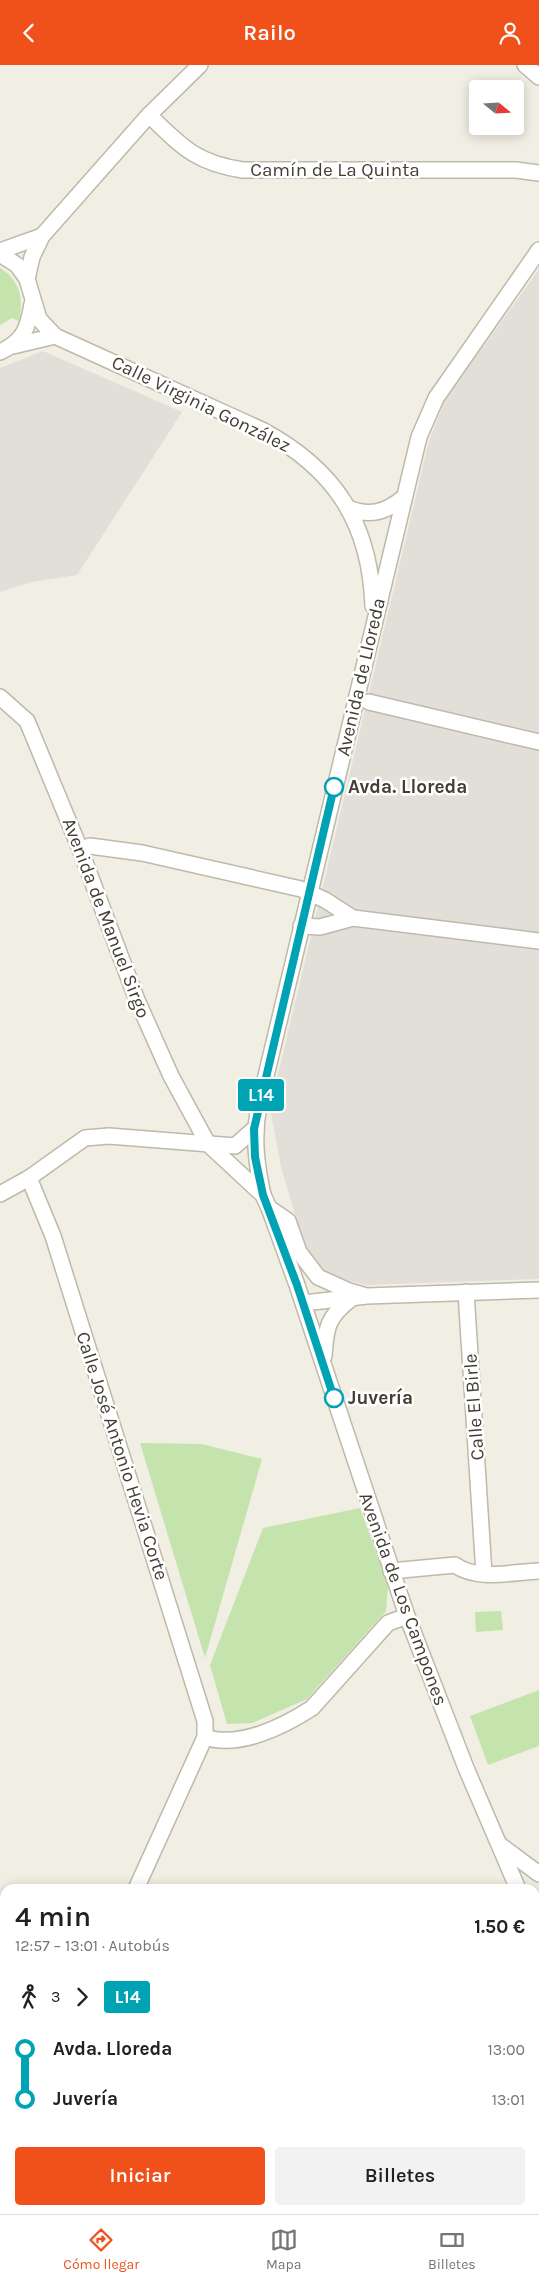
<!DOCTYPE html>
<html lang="es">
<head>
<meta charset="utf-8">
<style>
	:root { --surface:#fff; --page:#f2f2f2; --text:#202124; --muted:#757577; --line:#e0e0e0; --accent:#f0511b }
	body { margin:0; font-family:Karla,sans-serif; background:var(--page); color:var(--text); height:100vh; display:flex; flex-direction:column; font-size:19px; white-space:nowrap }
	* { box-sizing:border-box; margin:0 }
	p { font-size:16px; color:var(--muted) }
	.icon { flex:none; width:28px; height:28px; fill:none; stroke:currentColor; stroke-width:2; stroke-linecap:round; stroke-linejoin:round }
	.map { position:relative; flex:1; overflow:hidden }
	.panel { position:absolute; left:0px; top:1819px; width:540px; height:331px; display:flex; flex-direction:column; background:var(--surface); border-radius:15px 15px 0 0; box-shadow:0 2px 12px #0003 }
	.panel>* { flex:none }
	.badge { padding:0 10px; border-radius:4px; font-size:18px; line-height:32px }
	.needle { width:32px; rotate:108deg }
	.fabs { position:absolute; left:469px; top:15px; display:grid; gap:10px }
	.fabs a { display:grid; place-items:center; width:55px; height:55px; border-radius:5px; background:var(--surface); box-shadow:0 2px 12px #0003; font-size:25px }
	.map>.badge { position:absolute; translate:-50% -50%; box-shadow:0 0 0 2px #fff }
	.legs { display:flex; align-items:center; gap:8px; height:55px; padding:0 15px; font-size:16px }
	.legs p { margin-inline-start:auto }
	.headline { display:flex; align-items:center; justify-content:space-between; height:85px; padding:0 15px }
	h1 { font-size:28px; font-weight:600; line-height:38px }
	.cta { display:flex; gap:10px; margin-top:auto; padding:10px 15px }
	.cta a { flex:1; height:58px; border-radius:5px; background:var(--accent); color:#fff; font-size:20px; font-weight:600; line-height:58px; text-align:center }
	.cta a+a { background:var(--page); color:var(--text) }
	ul { padding:0 15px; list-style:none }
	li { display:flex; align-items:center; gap:18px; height:50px; font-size:19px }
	li i { display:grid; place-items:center; width:8px; height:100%; margin:0 6px; background:currentColor }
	li i::after { content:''; width:12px; height:12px; margin:-6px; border:4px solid; border-radius:50%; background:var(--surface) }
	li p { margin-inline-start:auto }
	li:first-child i { background:linear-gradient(#0000 50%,currentColor 0) }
	li:last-child i { background:linear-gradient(currentColor 50%,#0000 0) }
	header { display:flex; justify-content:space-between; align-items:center; height:65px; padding:0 15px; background:var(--accent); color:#fff; font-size:22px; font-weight:600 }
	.menu { display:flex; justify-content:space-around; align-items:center; height:70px; border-top:1px solid var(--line); background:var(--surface); font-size:14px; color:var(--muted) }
	.menu a { display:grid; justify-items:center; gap:2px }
	.menu .active { color:var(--accent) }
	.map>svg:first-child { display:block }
	.industrial { fill:#e2dfd8 }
	.green { fill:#c5e4ad }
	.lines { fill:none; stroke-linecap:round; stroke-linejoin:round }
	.minor-casing { stroke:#beb9a9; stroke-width:18 }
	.highway-casing { stroke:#d5ac38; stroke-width:25 }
	.minor { stroke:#fff; stroke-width:15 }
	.highway { stroke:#f7d668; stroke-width:22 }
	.minor-bridge-casing { stroke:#beb9a9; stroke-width:18; stroke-linecap:butt }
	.minor-bridge { stroke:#fff; stroke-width:15 }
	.line-1-casing { stroke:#fff; stroke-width:11 }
	.line-1 { stroke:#00a3b4; stroke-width:8 }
	.stop-1-dot { fill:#fff; stroke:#00a3b4; stroke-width:2.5 }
	.labels { text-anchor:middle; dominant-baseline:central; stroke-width:5; stroke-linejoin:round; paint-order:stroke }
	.street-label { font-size:19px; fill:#423e34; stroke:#fff }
	.stop-label { font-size:19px; font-weight:bold; fill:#423e34; stroke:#fff; text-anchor:start }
</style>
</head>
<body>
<header><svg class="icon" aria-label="back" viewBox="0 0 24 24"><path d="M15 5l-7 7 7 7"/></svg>Railo<svg class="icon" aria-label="person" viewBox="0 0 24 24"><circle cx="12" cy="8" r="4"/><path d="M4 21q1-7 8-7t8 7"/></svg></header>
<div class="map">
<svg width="539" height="2149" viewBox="0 0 539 2149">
	<rect width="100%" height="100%" fill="#f1eee3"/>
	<g class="industrial">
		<path d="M 539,204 L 539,1214 L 366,1220 L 322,1208 L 302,1174 L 281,1102 L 270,1043 L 429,376 L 445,335 Z"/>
		<path d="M 43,286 L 182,347 L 77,510 L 32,517 L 0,527 L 0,303 Z"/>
		<path d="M 5,1970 L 5,2124 L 0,2125 L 0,1971 Z"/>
	</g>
	<g class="green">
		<path d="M 0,203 C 20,216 24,233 19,256 L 12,253 L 0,260 Z"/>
		<path d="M 140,1378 L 202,1379 L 262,1394 L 205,1593 Z"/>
		<path d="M 360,1443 L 388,1520 L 386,1546 L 307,1634 L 252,1658 L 227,1659 L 210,1600 L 263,1463 Z"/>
		<path d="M 501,1546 L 503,1565 L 476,1567 L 475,1547 Z"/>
		<path d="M 539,1625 L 539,1681 L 488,1700 L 470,1651 Z"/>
	</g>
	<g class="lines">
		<defs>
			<g id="minor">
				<path d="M 525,0 L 539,12"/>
				<path d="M 149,50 C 182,82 196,98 243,105 L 516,105 L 539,108"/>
				<path d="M 0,186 L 42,171"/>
				<path d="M 0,189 L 17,200 L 27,214 L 39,254 L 55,271 L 262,365 C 335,404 370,458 373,541"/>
				<path d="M 27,214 L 32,192 L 42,171 L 149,50 L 200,0"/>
				<path d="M 13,281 L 55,271"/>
				<path d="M 0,287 C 24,276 28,263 32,239"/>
				<path d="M 348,443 C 370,452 386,447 403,433"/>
				<path d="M 0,632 L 27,656 L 80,784 L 137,935 L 171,1011 L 208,1079 L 263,1130 L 269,1143 L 297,1220 L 407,1551 L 466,1703 L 518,1824"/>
				<path d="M 369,637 L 539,677"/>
				<path d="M 80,784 L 90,781 L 142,788 L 301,824 L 325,835 L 353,853 L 539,876"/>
				<path d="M 301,861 L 320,862 L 353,853"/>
				<path d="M 29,1113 L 53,1171 L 205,1656 L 205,1672"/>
				<path d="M 0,1129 L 29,1113 L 85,1073 L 109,1071 L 235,1081 L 254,1064"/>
				<path d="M 263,1130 C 256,1098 253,1072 259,1040 L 419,372 L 436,333 L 539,185"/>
				<path d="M 269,1143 L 288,1156 L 299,1187 L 318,1212 L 349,1226 L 363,1230"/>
				<path d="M 466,1227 L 484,1509"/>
				<path d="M 303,1238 L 367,1231 L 539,1225"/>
				<path d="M 324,1291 C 326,1263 327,1252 351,1234"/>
				<path d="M 391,1506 L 455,1500 C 477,1516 513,1507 539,1506"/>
				<path d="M 500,1780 L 539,1809"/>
				<path d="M 136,1824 L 205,1672 C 239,1684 284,1661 312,1643 L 388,1558 L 407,1551"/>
				<path d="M 0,1936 L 5,1934"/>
				<path d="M 107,2146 L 108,2149"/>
				<path d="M 24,2149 L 30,2145"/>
			</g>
			<path id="highway" d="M 76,2149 L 83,2145"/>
		</defs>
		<use href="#minor" class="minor-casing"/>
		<use href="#highway" class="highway-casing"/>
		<use href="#minor" class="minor"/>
		<use href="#highway" class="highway"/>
		<defs>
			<path id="minor-bridge" d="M 535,1867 L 539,1877"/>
		</defs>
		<use href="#minor-bridge" class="minor-bridge-casing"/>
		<use href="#minor-bridge" class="minor-bridge"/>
	</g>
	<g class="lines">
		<defs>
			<path id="line-1" d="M 334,722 L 254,1064 L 255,1092 L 263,1130 L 297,1220 L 334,1333"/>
		</defs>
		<use href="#line-1" class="line-1-casing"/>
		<use href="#line-1" class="line-1"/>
	</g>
	<g class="stop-1-dot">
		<circle cx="334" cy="722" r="9"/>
		<circle cx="334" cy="1333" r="9"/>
	</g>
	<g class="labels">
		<g class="street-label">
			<text x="335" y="105">Camín de La Quinta</text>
			<text transform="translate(201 339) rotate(26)">Calle Virginia González</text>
			<text transform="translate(361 612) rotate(-77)">Avenida de Lloreda</text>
			<text transform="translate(106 853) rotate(69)">Avenida de Manuel Sirgo</text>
			<text transform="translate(474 1342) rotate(-94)">Calle El Birle</text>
			<text transform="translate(122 1391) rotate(72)">Calle José Antonio Hevia Corte</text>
			<text transform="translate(403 1534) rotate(70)">Avenida de Los Campones</text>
		</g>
		<g class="stop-label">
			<text x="348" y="722">Avda. Lloreda</text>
			<text x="348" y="1333">Juvería</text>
		</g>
	</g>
</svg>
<div class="fabs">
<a><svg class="needle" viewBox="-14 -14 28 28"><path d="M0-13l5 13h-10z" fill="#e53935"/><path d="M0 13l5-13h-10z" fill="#757577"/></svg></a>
</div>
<b class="badge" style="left:261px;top:1030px;background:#00a3b4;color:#fff">L14</b>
<section class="panel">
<div class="headline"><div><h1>4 min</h1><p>12:57 – 13:01 · Autobús</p></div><b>1.50 €</b></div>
<div class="legs"><svg class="icon" aria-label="walk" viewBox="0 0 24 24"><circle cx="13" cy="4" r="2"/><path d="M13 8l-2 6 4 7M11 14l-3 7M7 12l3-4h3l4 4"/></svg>3<svg class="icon" aria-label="forward" viewBox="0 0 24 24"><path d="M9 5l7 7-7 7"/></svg><b class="badge" style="background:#00a3b4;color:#fff">L14</b></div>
<ul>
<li><i style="color:#00a3b4"></i><b>Avda. Lloreda</b><p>13:00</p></li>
<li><i style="color:#00a3b4"></i><b>Juvería</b><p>13:01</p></li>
</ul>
<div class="cta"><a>Iniciar</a><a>Billetes</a></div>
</section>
</div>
<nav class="menu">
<a class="active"><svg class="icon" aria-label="directions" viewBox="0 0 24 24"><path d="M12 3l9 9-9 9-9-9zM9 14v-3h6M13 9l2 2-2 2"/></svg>Cómo llegar</a>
<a><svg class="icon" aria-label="map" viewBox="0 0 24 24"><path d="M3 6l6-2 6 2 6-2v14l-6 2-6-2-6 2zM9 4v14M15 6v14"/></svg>Mapa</a>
<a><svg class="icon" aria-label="tickets" viewBox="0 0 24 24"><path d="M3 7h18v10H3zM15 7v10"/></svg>Billetes</a>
</nav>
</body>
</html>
